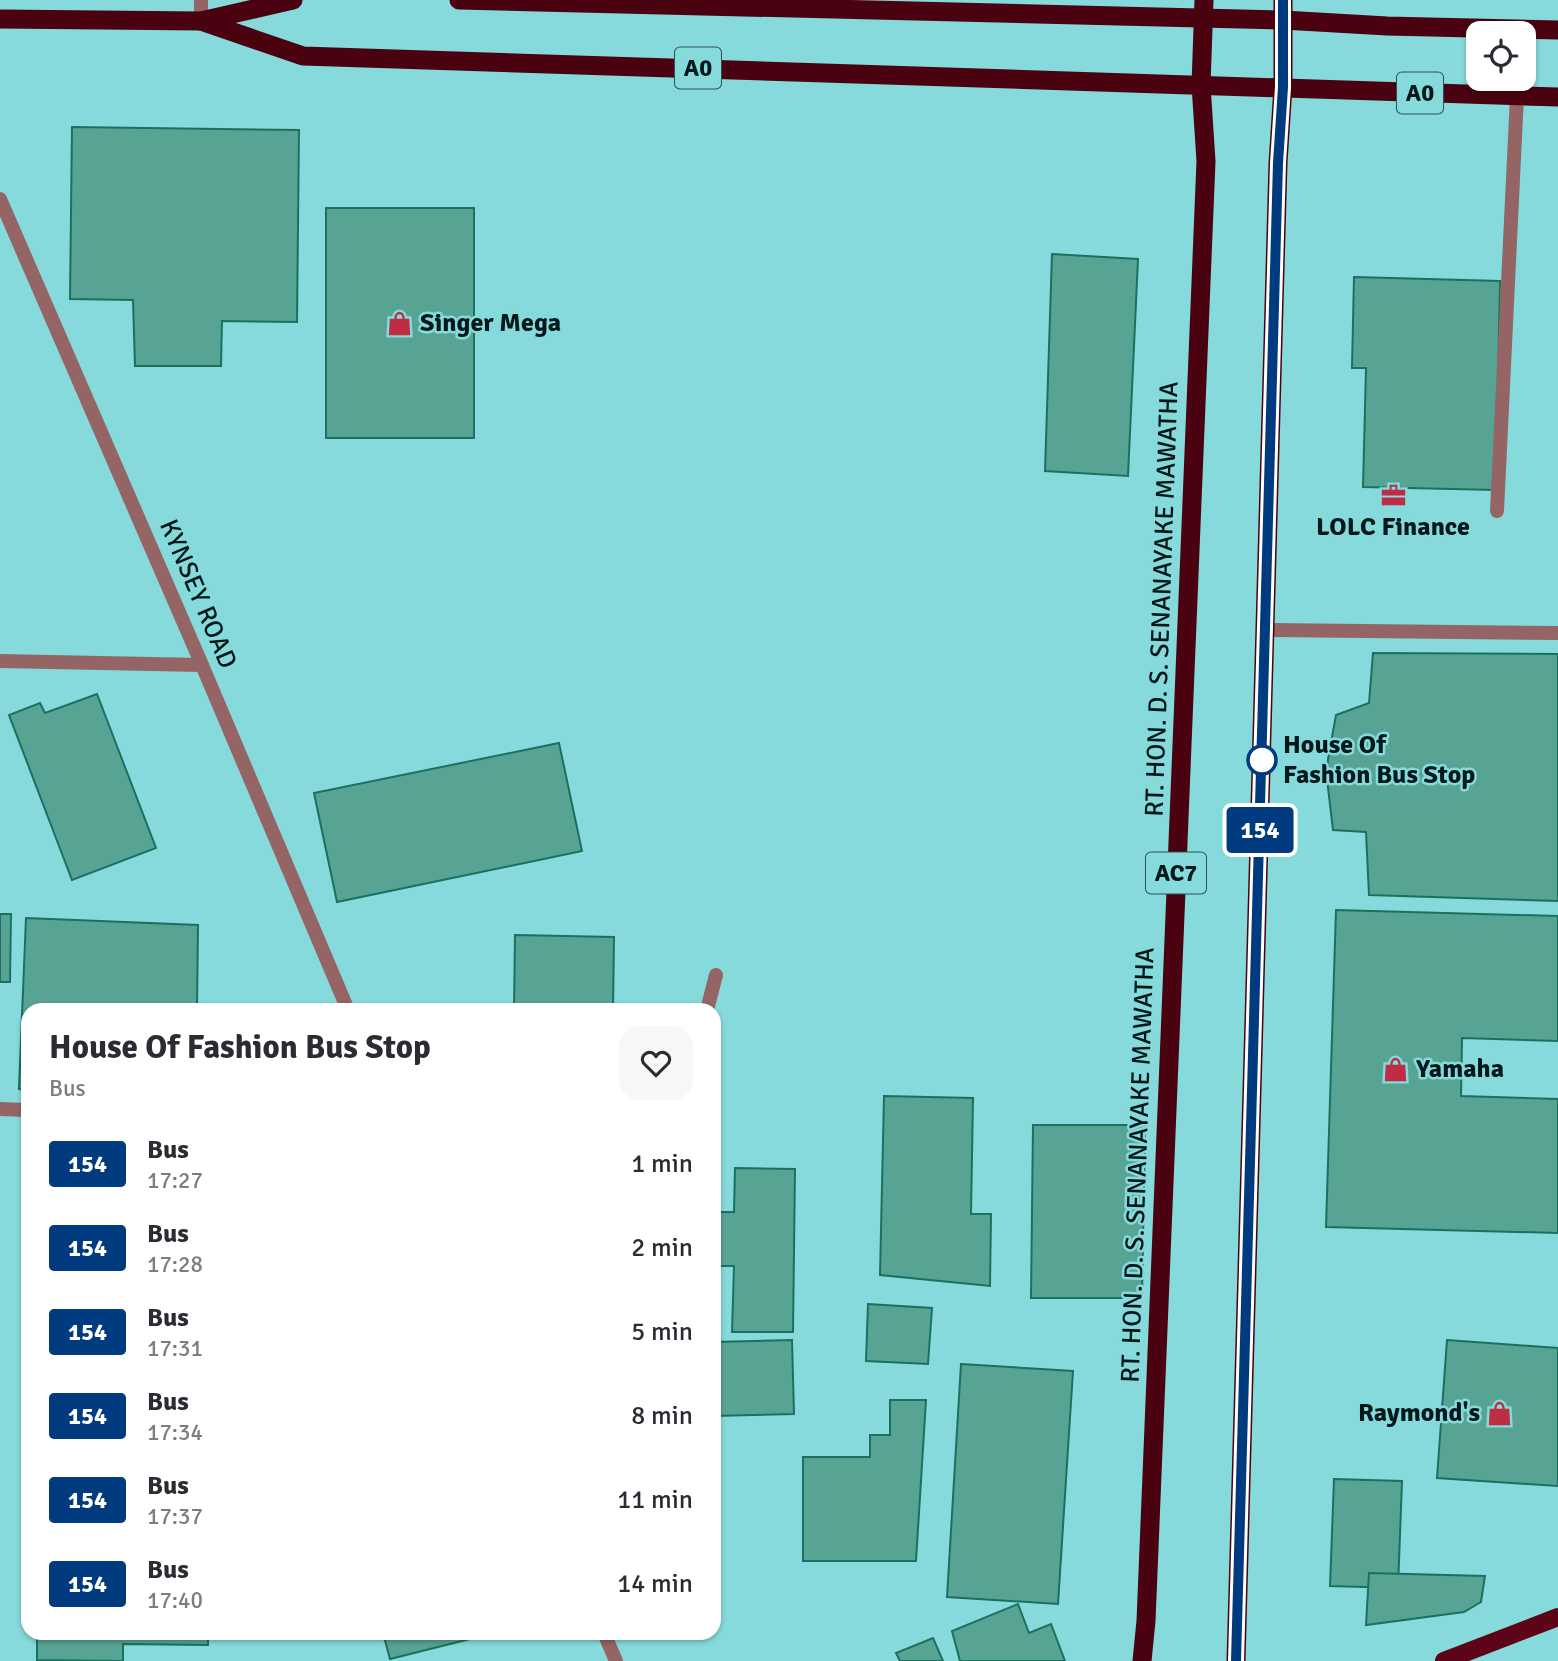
<!DOCTYPE html>
<html lang="en">
<head>
<meta charset="utf-8">
<style>
	:root { --surface:#fff; --page:#f7f7f7; --text:#2b2b33; --muted:#7c7c81 }
	body { margin:0; font-family:Signika,sans-serif; background:var(--page); color:var(--text); height:100vh; display:flex; flex-direction:column; font-size:26px; white-space:nowrap }
	* { box-sizing:border-box; margin:0 }
	p { font-size:23px; color:var(--muted) }
	.icon { flex:none; width:38px; height:38px; fill:none; stroke:currentColor; stroke-width:2; stroke-linecap:round; stroke-linejoin:round }
	.map { position:relative; flex:1; overflow:hidden }
	.side { position:absolute; left:21px; top:1003px; width:700px; height:637px; display:flex; flex-direction:column; background:var(--surface); border-radius:21px; box-shadow:0 2px 5px #0004 }
	.side>* { flex:none }
	.badge { padding:0 14px; border-radius:5px; font-size:24px; line-height:46px }
	.buttons { position:absolute; left:1466px; top:21px; display:grid; gap:14px }
	.buttons a { display:grid; place-items:center; width:70px; height:70px; border-radius:14px; background:var(--surface); box-shadow:0 2px 5px #0004; font-size:35px }
	.map>.badge { position:absolute; translate:-50% -50%; box-shadow:0 0 0 4px #fff }
	.round { display:grid; place-items:center; flex:none; width:74px; height:74px; border-radius:21px; background:var(--page) }
	.summary { display:flex; align-items:center; justify-content:space-between; height:119px; padding:0 28px }
	h1 { font-size:33px; font-weight:700; line-height:52px }
	ul { padding:0; list-style:none }
	li { display:flex; align-items:center; gap:21px; height:84px; padding:0 28px }
	li div { flex:1 }
	li b { display:block; font-size:26px }
	li em { font-style:normal }
	li .badge { min-width:77px; font-weight:700; text-align:center }
	.map>svg:first-child { display:block }
	.building { fill:#58a494; stroke:#1b7060; stroke-width:2 }
	.lines { fill:none; stroke-linecap:round; stroke-linejoin:round }
	.service { stroke:#956465; stroke-width:14 }
	.minor { stroke:#956465; stroke-width:14 }
	.tertiary { stroke:#956465; stroke-width:14 }
	.primary { stroke:#5e0418; stroke-width:18 }
	.trunk { stroke:#4a0211; stroke-width:19 }
	.line-casing { stroke:#fff; stroke-width:16 }
	.line { stroke:#003b80; stroke-width:10 }
	.stop-dot { fill:#fff; stroke:#003b80; stroke-width:3.5 }
	.labels { text-anchor:middle; dominant-baseline:central; stroke-width:5; stroke-linejoin:round; paint-order:stroke }
	.shield { fill:#86dadc; stroke:#285254; stroke-width:2 }
	.shield-label { font-size:24px; font-weight:bold; fill:#001819 }
	.poi-label { font-size:26px; font-weight:bold; fill:#001819; stroke:#86dadc; text-anchor:start }
	.street-label { font-size:26px; fill:#001819; stroke:#86dadc }
	.stop-label { font-size:26px; font-weight:bold; fill:#001819; stroke:#86dadc; text-anchor:start }
</style>
</head>
<body>
<div class="map">
<svg width="1558" height="1661" viewBox="0 0 1558 1661">
	<rect width="100%" height="100%" fill="#86dadc"/>
	<g class="building">
		<path d="M 72,127 L 299,130 L 297,322 L 222,321 L 221,366 L 135,366 L 133,300 L 70,299 Z"/>
		<rect x="326" y="208" width="148" height="230"/>
		<path d="M 1052,254 L 1138,259 L 1128,476 L 1045,471 Z"/>
		<path d="M 1354,277 L 1500,281 L 1496,490 L 1363,487 L 1366,368 L 1352,368 Z"/>
		<path d="M 1373,653 L 1558,654 L 1558,901 L 1369,895 L 1366,832 L 1333,830 L 1327,779 L 1328,759 L 1336,715 L 1369,703 Z"/>
		<path d="M 97,694 L 156,848 L 72,880 L 9,715 L 40,703 L 45,713 Z"/>
		<path d="M 559,743 L 582,851 L 337,902 L 314,793 Z"/>
		<path d="M 1336,910 L 1558,916 L 1558,1041 L 1462,1038 L 1461,1096 L 1558,1099 L 1558,1233 L 1326,1227 Z"/>
		<path d="M 0,914 L 11,914 L 10,982 L 0,982 Z"/>
		<path d="M 26,918 L 198,925 L 197,1010 L 28,1010 L 28,1090 L 19,1089 Z"/>
		<path d="M 515,935 L 614,937 L 613,1010 L 514,1010 Z"/>
		<path d="M 884,1096 L 973,1098 L 971,1214 L 991,1214 L 990,1286 L 880,1275 Z"/>
		<path d="M 1033,1125 L 1145,1125 L 1142,1298 L 1031,1298 Z"/>
		<path d="M 735,1168 L 795,1169 L 793,1332 L 732,1332 L 734,1266 L 714,1266 L 714,1212 L 734,1212 Z"/>
		<path d="M 868,1304 L 932,1308 L 928,1364 L 866,1361 Z"/>
		<path d="M 792,1340 L 794,1414 L 714,1416 L 714,1342 Z"/>
		<path d="M 1447,1340 L 1558,1348 L 1558,1486 L 1437,1478 Z"/>
		<path d="M 961,1364 L 1073,1371 L 1058,1604 L 947,1597 Z"/>
		<path d="M 890,1400 L 926,1400 L 916,1561 L 803,1561 L 803,1457 L 870,1457 L 870,1435 L 890,1435 Z"/>
		<path d="M 1334,1479 L 1402,1481 L 1398,1588 L 1330,1586 Z"/>
		<path d="M 1369,1573 L 1485,1576 L 1481,1602 L 1464,1612 L 1366,1625 Z"/>
		<path d="M 1018,1604 L 1029,1633 L 1051,1624 L 1065,1661 L 960,1661 L 952,1631 Z"/>
		<path d="M 37,1633 L 208,1633 L 208,1645 L 123,1644 L 123,1661 L 37,1660 Z"/>
		<path d="M 383,1633 L 494,1633 L 390,1659 Z"/>
		<path d="M 933,1638 L 943,1661 L 900,1661 L 896,1653 Z"/>
	</g>
	<g class="lines">
		<path class="service" d="M 707,1010 L 716,975"/>
		<g class="minor">
			<path d="M 201,0 L 201,21"/>
			<path d="M 1497,511 L 1517,96"/>
			<path d="M 1266,630 L 1558,633"/>
			<path d="M 0,661 L 202,665"/>
			<path d="M 0,1109 L 28,1110"/>
		</g>
		<g class="tertiary">
			<path d="M 0,199 L 202,665 L 348,1010"/>
			<path d="M 604,1633 L 616,1661"/>
		</g>
		<path class="primary" d="M 1444,1661 L 1558,1617"/>
		<g class="trunk">
			<path d="M 459,0 L 1283,20 L 1387,26 L 1558,30"/>
			<path d="M 0,19 L 201,21 L 293,0"/>
			<path d="M 201,21 L 303,56 L 1558,97"/>
			<path d="M 1142,1661 L 1146,1621 L 1206,161 L 1201,85 L 1204,0"/>
			<path d="M 1236,1661 L 1278,163 L 1283,87 L 1283,0"/>
		</g>
	</g>
	<g class="lines">
		<defs>
			<path id="line" d="M 1236,1661 L 1278,163 L 1283,87 L 1283,0"/>
		</defs>
		<use href="#line" class="line-casing"/>
		<use href="#line" class="line"/>
	</g>
	<defs>
		<symbol id="shop-bare" viewBox="-9 -9 18 18"><path d="M-5-2.5h2.3a2.7 3.5 0 0 1 5.4 0H5L5.5 6h-11ZM-1.5-2.5h3a1.5 2.3 0 0 0-3 0Z" fill="#be2d43" stroke="#86dadc" stroke-width="2.5" paint-order="stroke"/></symbol>
		<symbol id="office-bare" viewBox="-9 -9 18 18"><path d="M-6-3h4V-5.5h4V-3h4V5H-6ZM-1-4.5V-3h2v-1.5ZM-6 0V1H6V0Z" fill="#be2d43" stroke="#86dadc" stroke-width="2.5" paint-order="stroke"/></symbol>
	</defs>
	<g fill-rule="evenodd">
		<use href="#shop-bare" x="382" y="306" width="35" height="35"/>
		<use href="#office-bare" x="1376" y="478" width="35" height="35"/>
		<use href="#shop-bare" x="1378" y="1052" width="35" height="35"/>
		<use href="#shop-bare" x="1482" y="1396" width="35" height="35"/>
	</g>
	<circle class="stop-dot" cx="1262" cy="760" r="14"/>
	<g class="labels">
		<g class="shield">
			<rect x="675" y="47.5" width="46" height="41" rx="5"/>
			<rect x="1397" y="72.5" width="46" height="41" rx="5"/>
			<rect x="1146" y="852.5" width="60" height="41" rx="5"/>
		</g>
		<g class="shield-label">
			<text x="698" y="68">A0</text>
			<text x="1420" y="93">A0</text>
			<text x="1176" y="873">AC7</text>
		</g>
		<g class="poi-label">
			<text x="420" y="323">Singer Mega</text>
			<text x="1393" y="527" text-anchor="middle">LOLC Finance</text>
			<text x="1416" y="1069">Yamaha</text>
			<text x="1480" y="1413" text-anchor="end">Raymond's</text>
		</g>
		<g class="street-label">
			<text transform="translate(198 594) rotate(67)">KYNSEY ROAD</text>
			<text transform="translate(1162 599) rotate(-88)">RT. HON. D. S. SENANAYAKE MAWATHA</text>
			<text transform="translate(1138 1165) rotate(-88)">RT. HON. D. S. SENANAYAKE MAWATHA</text>
		</g>
		<g class="stop-label">
			<text x="1283" y="745">House Of<tspan x="1283" dy="30">Fashion Bus Stop</tspan></text>
		</g>
	</g>
</svg>
<div class="buttons">
<a><svg class="icon" aria-label="locate" viewBox="0 0 24 24"><circle cx="12" cy="12" r="6"/><path d="M12 2v4M12 18v4M2 12h4M18 12h4"/></svg></a>
</div>
<b class="badge" style="left:1260px;top:830px;background:#003b80;color:#fff">154</b>
<section class="side">
<div class="summary"><div><h1>House Of Fashion Bus Stop</h1><p>Bus</p></div><a class="round"><svg class="icon" aria-label="heart" viewBox="0 0 24 24"><path d="M12 20l-8-8c-3-5 5-10 8-4 3-6 11-1 8 4z"/></svg></a></div>
<ul>
<li><span class="badge" style="background:#003b80;color:#fff">154</span><div><b>Bus</b><p>17:27</p></div><em>1 min</em></li>
<li><span class="badge" style="background:#003b80;color:#fff">154</span><div><b>Bus</b><p>17:28</p></div><em>2 min</em></li>
<li><span class="badge" style="background:#003b80;color:#fff">154</span><div><b>Bus</b><p>17:31</p></div><em>5 min</em></li>
<li><span class="badge" style="background:#003b80;color:#fff">154</span><div><b>Bus</b><p>17:34</p></div><em>8 min</em></li>
<li><span class="badge" style="background:#003b80;color:#fff">154</span><div><b>Bus</b><p>17:37</p></div><em>11 min</em></li>
<li><span class="badge" style="background:#003b80;color:#fff">154</span><div><b>Bus</b><p>17:40</p></div><em>14 min</em></li>
</ul>
</section>
</div>
</body>
</html>
